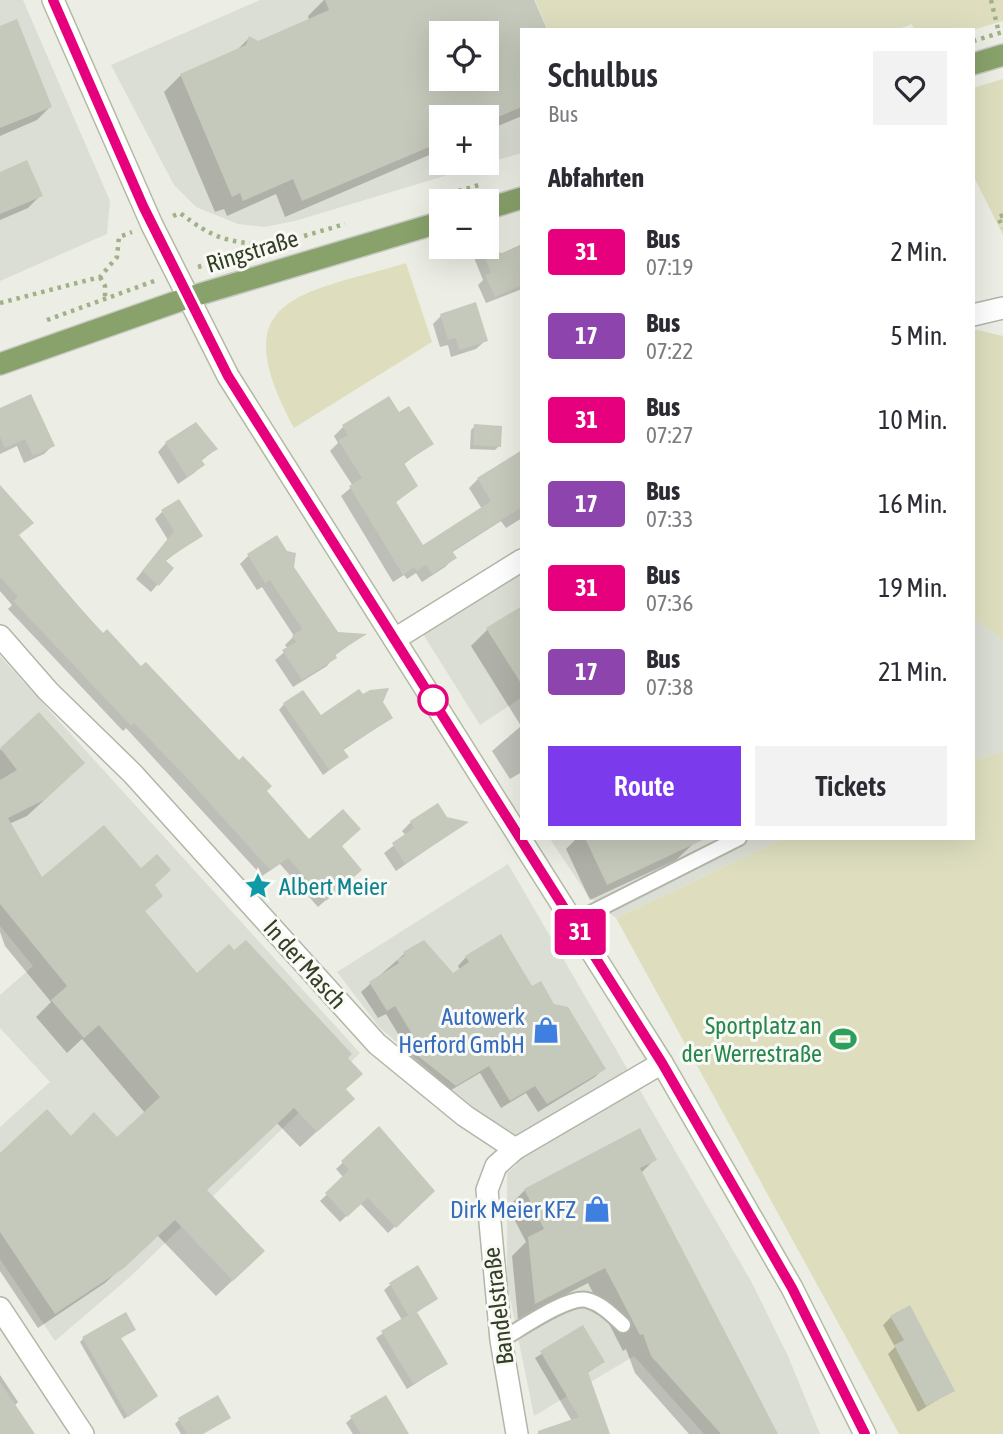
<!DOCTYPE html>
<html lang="de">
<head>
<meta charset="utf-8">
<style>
	:root { --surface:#fff; --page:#f2f2f3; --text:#2b2b33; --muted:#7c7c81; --accent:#7c3aed }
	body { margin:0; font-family:"Asap Condensed",sans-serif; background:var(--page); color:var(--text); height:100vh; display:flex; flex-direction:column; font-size:26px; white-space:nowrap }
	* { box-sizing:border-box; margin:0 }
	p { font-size:23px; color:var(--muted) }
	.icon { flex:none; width:38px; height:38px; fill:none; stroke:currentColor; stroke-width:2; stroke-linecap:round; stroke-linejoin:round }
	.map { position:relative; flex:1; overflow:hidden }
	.drawer { position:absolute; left:520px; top:28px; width:455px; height:812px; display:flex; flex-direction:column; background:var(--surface); border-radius:0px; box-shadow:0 7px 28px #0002 }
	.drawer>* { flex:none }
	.badge { padding:0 14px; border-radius:5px; font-size:24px; line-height:46px }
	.tools { position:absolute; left:429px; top:21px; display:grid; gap:14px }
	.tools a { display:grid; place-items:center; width:70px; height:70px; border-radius:0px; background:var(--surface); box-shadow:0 7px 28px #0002; font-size:35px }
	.map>.badge { position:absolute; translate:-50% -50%; box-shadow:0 0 0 4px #fff }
	h2 { padding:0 28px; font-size:26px; line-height:63px }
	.round { display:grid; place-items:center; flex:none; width:74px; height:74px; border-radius:0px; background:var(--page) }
	.summary { display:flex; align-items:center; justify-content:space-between; height:119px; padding:0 28px }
	h1 { font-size:33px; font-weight:600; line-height:52px }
	.cta { display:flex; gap:14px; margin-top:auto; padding:14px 28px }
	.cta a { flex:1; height:80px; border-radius:0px; background:var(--accent); color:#fff; font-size:28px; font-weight:600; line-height:80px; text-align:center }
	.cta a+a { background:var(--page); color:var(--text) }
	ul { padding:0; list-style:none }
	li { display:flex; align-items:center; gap:21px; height:84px; padding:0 28px }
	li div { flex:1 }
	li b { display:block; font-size:26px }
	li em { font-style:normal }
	li .badge { min-width:77px; font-weight:700; text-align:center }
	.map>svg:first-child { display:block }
	.built { fill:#dbded4; fill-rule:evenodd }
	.green { fill:#dedebf }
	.shadow { fill:#0003; fill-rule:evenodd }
	.building { fill:#c4c9bb; fill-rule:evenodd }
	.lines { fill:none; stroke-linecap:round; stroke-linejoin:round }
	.lane-casing { stroke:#b1b6a8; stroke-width:18 }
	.street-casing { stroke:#b1b6a8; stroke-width:24 }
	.secondary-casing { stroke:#b2baa4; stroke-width:24 }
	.primary-casing { stroke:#c6cac2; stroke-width:24 }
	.path { stroke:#a0b187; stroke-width:4.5; stroke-dasharray:3.5 5; stroke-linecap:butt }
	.lane { stroke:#fff; stroke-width:14 }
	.street { stroke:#fff; stroke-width:21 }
	.secondary { stroke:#fff; stroke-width:21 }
	.primary { stroke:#89a26b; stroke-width:21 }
	.path-bridge { stroke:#a0b187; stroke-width:4.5; stroke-dasharray:3.5 5; stroke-linecap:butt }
	.line-casing { stroke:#fff; stroke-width:16 }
	.line { stroke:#e6007e; stroke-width:10 }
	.stop-dot { fill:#fff; stroke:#e6007e; stroke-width:3.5 }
	.labels { text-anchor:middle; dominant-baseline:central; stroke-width:6; stroke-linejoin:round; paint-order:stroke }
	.street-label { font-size:24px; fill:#344025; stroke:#f9faf6 }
	.culture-label { font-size:24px; fill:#0d838f; stroke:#f9faf6; text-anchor:start }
	.shop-label { font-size:24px; fill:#366cbe; stroke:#f9faf6; text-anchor:end }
	.leisure-label { font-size:24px; fill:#27864d; stroke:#f9faf6; text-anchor:end }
</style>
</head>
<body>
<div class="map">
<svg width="1003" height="1434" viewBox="0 0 1003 1434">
	<rect width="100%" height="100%" fill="#eceee5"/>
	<g class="built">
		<path d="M 0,0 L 23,0 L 110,201 L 107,234 L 0,281 Z"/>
		<path d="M 260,0 L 535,0 L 548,30 L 522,30 L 521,153 L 295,221 L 264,227 L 238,224 L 196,207 L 174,185 L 111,65 ZM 441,33 L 486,33 L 486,79 L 441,79 ZM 441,117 L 486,117 L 486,163 L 441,163 Z"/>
		<path d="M 521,573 L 521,698 L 480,725 L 423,634 Z"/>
		<path d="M 973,618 L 1003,640 L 1003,752 L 973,760 Z"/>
		<path d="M 0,656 L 360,1053 L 131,1276 L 55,1341 L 0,1259 L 0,1127 L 50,1082 L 0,1028 L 0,995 L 33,966 L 0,926 Z"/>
		<path d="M 785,838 L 616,918 L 589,897 L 550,839 Z"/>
		<path d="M 508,864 L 751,1281 L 788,1356 L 820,1434 L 704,1434 L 634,1356 L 534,1416 L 507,1283 L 507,1173 L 517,1165 L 499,1131 L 379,1027 L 337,972 Z"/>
	</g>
	<g class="green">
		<path d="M 535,0 L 1003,0 L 1003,21 L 973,30 L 914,30 L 912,24 L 896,30 L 548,30 Z"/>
		<path d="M 1003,79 L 1003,235 L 973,175 L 973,88 Z"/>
		<path d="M 406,263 L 432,342 L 294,428 C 222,295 300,295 406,263 Z"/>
		<path d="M 973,329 L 1003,336 L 1003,640 L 973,618 Z"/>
		<path d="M 1003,752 L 1003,1434 L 899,1434 L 616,918 L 785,838 L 973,838 L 973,760 Z"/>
	</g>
	<g class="shadow">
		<path d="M 324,0 L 533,0 L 522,30 L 522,116 L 486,131 L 486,117 L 441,117 L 441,150 L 285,217 L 276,194 L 227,216 L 224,209 L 215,212 L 164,92 L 181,75 L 236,51 L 249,38 L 257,43 L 309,20 L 308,16 ZM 441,33 L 486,33 L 486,79 L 441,79 Z"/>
		<path d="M 0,28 L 50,107 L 37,120 L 0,136 Z"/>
		<path d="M 0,174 L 41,195 L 28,208 L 0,220 Z"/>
		<path d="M 480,247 L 502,255 L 522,256 L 522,289 L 486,303 L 478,285 L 483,280 L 473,255 Z"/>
		<path d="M 441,316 L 485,341 L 476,349 L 451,357 L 448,345 L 440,347 L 433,324 Z"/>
		<path d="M 388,399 L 398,415 L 431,443 L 403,465 L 416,486 L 395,503 L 423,547 L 482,509 L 469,488 L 478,479 L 515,456 L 522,466 L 522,518 L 506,528 L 501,521 L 451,553 L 454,558 L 445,567 L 422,582 L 416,573 L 407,579 L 404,575 L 393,582 L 341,496 L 353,486 L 330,451 L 338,443 L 334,436 L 343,427 Z"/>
		<path d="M 0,410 L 53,445 L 44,454 L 24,463 L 17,446 L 0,454 Z"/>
		<path d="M 475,426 L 499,446 L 495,450 L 470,449 L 471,430 Z"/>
		<path d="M 166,443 L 216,449 L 201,461 L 203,465 L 194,473 L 178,484 L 158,452 Z"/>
		<path d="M 0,497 L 18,535 L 103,635 L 141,669 L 265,791 L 309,841 L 340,846 L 353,876 L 318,907 L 280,864 L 262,876 L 126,728 L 123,731 L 8,609 L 12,605 L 0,591 Z"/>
		<path d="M 162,512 L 201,535 L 164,562 L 158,584 L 151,592 L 136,579 L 168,540 L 155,519 Z"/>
		<path d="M 248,556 L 292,567 L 337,634 L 363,635 L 334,656 L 327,666 L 293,687 L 275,660 L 288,649 L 285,645 L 294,636 L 262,587 L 257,590 L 240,564 Z"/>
		<path d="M 522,608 L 522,772 L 510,779 L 492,751 L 521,726 L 471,646 L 487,630 Z"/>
		<path d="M 381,702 L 391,718 L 342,751 L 347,757 L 323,775 L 279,710 L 284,704 L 320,718 Z"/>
		<path d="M 39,715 L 67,779 L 27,816 L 9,824 L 41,880 L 153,886 L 161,896 L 144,912 L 197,975 L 345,1058 L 344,1090 L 352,1099 L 300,1147 L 277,1123 L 205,1190 L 247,1267 L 216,1296 L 157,1235 L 105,1283 L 38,1328 L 0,1271 L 0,1155 L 71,1139 L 117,1140 L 145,1113 L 82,1039 L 67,1053 L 36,1017 L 51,1002 L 5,946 L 0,932 L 0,750 Z"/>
		<path d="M 446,819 L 465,823 L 396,871 L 384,853 L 406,836 L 402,831 L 411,822 Z"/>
		<path d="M 577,838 L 690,838 L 693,844 L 676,860 L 590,900 L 566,849 Z"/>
		<path d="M 404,954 L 453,976 L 460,970 L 458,966 L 466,957 L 532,989 L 553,1005 L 603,1069 L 595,1077 L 538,1112 L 526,1093 L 501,1108 L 480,1073 L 446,1093 L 406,1061 L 411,1055 L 386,1014 L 378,1018 L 361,992 Z"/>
		<path d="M 379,1129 L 433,1190 L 388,1233 L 360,1203 L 340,1222 L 320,1201 L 344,1178 L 336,1169 Z"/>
		<path d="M 640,1130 L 655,1159 L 640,1174 L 776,1434 L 689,1434 L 635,1373 L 626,1349 L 623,1351 L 588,1283 L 518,1319 L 512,1256 L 526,1242 L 508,1207 L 525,1190 Z"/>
		<path d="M 390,1285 L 436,1298 L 416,1313 L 446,1364 L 407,1389 L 376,1338 L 402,1320 L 384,1290 Z"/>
		<path d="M 891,1317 L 953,1390 L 918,1412 L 888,1354 L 895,1347 L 883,1325 Z"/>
		<path d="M 583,1328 L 603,1362 L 586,1374 L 608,1434 L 559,1434 L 572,1421 L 535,1358 Z"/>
		<path d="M 134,1329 L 120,1339 L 152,1399 L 124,1419 L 80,1342 L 84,1338 Z"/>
		<path d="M 0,1375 L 18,1402 L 14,1406 L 33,1434 L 0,1434 Z"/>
		<path d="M 354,1416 L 407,1434 L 353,1434 L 346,1423 Z"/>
		<path d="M 179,1420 L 203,1434 L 181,1434 L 175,1424 Z"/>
	</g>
	<g class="building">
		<path d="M 325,0 L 534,0 L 547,30 L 522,30 L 522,107 L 486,122 L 486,117 L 441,117 L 441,142 L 302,201 L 293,179 L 243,201 L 240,193 L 232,197 L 180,74 L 246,45 L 249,36 L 258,41 L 329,10 ZM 441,33 L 486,33 L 486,79 L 441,79 Z"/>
		<path d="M 17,19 L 52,107 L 0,128 L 0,26 Z"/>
		<path d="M 27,160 L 43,196 L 0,214 L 0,172 Z"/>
		<path d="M 522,244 L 522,285 L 495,297 L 485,275 L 491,273 L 480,247 L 502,253 Z"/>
		<path d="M 476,302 L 488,341 L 459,350 L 456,338 L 448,340 L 440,314 Z"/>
		<path d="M 31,394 L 55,446 L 33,456 L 25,439 L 5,448 L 0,437 L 0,408 Z"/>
		<path d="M 389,396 L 399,412 L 409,406 L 434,444 L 404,463 L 418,486 L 396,502 L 423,545 L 491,501 L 477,478 L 522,450 L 522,507 L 452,551 L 457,558 L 432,574 L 426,565 L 417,571 L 414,567 L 403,575 L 349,486 L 362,478 L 338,440 L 348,435 L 342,425 Z"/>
		<path d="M 196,422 L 218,449 L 201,459 L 205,465 L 187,477 L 165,442 Z"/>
		<path d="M 474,424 L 502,426 L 501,447 L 473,445 Z"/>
		<path d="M 0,485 L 34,523 L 19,535 L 73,600 L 103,633 L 107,629 L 141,666 L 146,662 L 239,760 L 243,756 L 272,786 L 267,791 L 309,839 L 343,809 L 361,829 L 342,846 L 362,870 L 326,901 L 288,858 L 270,870 L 182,773 L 134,723 L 131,726 L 13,601 L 18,597 L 0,577 Z"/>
		<path d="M 179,499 L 203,536 L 165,560 L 174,568 L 159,586 L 142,571 L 174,531 L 161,510 Z"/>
		<path d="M 277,535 L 287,551 L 296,553 L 294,567 L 338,632 L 367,634 L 335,654 L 337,658 L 302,680 L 282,650 L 296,642 L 292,636 L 302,629 L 270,580 L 265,583 L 247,554 Z"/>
		<path d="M 522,606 L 522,685 L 486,628 Z"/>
		<path d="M 389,688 L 383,702 L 393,718 L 343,749 L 349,757 L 329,770 L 283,703 L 303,690 L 321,715 L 359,689 L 363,694 L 370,690 Z"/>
		<path d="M 39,712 L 85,763 L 44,800 L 8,818 L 42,877 L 104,825 L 141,868 L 157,854 L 171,870 L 155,885 L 163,896 L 145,911 L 197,973 L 229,944 L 234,950 L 246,940 L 352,1054 L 348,1058 L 363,1074 L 346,1089 L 355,1099 L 317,1132 L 294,1108 L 207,1190 L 265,1251 L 233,1281 L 175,1220 L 124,1268 L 55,1314 L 0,1232 L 0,1153 L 47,1109 L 71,1136 L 94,1112 L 117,1137 L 160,1097 L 99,1025 L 84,1038 L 51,1000 L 67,986 L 0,904 L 0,780 L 17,770 L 0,748 Z"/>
		<path d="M 438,803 L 447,817 L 469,822 L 405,864 L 392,843 L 414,828 L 410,821 Z"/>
		<path d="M 585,838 L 707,838 L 607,885 Z"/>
		<path d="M 501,934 L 532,986 L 541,981 L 554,1004 L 568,1007 L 606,1069 L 547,1104 L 535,1086 L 510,1101 L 489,1066 L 456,1086 L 413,1052 L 420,1047 L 395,1006 L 387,1011 L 369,982 L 399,963 L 397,960 L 405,955 L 403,952 L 424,940 L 453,973 L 469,962 L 465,956 Z"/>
		<path d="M 379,1126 L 435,1191 L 396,1228 L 368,1198 L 347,1217 L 325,1193 L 349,1170 L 341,1161 Z"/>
		<path d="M 640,1128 L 657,1160 L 640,1168 L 778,1434 L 721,1434 L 651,1356 L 643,1334 L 640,1335 L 605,1268 L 535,1304 L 528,1237 L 544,1229 L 524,1189 Z"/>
		<path d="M 418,1265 L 438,1299 L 417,1312 L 448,1364 L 413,1384 L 381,1331 L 408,1315 L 389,1283 Z"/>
		<path d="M 910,1305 L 955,1391 L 926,1406 L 894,1345 L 904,1340 L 890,1316 Z"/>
		<path d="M 126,1312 L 136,1330 L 121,1338 L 158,1396 L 128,1417 L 82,1337 Z"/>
		<path d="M 583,1325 L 605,1362 L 588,1372 L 610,1434 L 538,1434 L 538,1431 L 579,1417 L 540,1351 Z"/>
		<path d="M 0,1382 L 35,1434 L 0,1434 Z"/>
		<path d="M 218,1395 L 231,1418 L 203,1434 L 187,1434 L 178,1418 Z"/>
		<path d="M 386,1395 L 409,1434 L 361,1434 L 350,1416 Z"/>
	</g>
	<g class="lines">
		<defs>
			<g id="lane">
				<path d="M 573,922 L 739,838"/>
				<path d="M 501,1340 C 519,1330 568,1295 587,1300 C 602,1304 612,1315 623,1325"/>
			</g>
			<g id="street">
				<path d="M 973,315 L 1003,308"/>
				<path d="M 0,636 L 48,691 L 133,774 L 377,1044 L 465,1116 L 515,1149"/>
				<path d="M 395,639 L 522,560"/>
				<path d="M 0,1308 L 83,1434"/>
				<path d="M 517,1434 L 501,1340 L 487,1190 L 496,1166 L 515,1149 L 662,1063"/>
			</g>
			<path id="secondary" d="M 53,0 L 152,225 L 228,376 L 662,1063 L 792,1288 L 865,1434"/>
			<g id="primary">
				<path d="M 973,64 L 1003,55"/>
				<path d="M 486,209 L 522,198"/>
				<path d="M 0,364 L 187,298 L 441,222"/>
			</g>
		</defs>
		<use href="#lane" class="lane-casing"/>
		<use href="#street" class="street-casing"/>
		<use href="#secondary" class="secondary-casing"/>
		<use href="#primary" class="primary-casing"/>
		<g class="path">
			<path d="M 991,0 L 999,33"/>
			<path d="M 434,198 L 479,185"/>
			<path d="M 1003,215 L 998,217 L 1003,228"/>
			<path d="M 173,216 L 180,213 C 213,238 226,242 267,245"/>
			<path d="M 198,267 L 345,224"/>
			<path d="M 100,277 L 105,286 L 105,298"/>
			<path d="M 0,303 L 100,277 L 117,257 L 119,237 L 132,232"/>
			<path d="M 47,320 L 157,280"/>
		</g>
		<use href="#lane" class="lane"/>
		<use href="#street" class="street"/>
		<use href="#secondary" class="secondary"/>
		<use href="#primary" class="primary"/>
		<path class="path-bridge" d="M 973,41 L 1003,32"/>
	</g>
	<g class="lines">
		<defs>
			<path id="line" d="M 53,0 L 143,206 L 228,376 L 662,1063 L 792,1288 L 865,1434"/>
		</defs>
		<use href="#line" class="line-casing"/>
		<use href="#line" class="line"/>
	</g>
	<defs>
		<symbol id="sight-bare" viewBox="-9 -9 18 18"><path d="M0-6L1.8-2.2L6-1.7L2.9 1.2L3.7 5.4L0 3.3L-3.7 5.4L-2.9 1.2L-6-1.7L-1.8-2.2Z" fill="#0f9aa8" stroke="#f9faf6" stroke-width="2.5" paint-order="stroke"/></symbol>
		<symbol id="shop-bare" viewBox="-9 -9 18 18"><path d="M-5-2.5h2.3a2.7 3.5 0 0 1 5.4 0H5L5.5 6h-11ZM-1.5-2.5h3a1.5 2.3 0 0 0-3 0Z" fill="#3f7fe0" stroke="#f9faf6" stroke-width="2.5" paint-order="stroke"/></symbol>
		<symbol id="stadium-bare" viewBox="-9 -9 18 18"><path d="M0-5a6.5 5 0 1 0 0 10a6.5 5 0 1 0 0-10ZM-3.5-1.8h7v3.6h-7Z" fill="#2e9e5b" stroke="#f9faf6" stroke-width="2.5" paint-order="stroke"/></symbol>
	</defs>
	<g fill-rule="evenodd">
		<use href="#sight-bare" x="239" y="867" width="38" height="38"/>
		<use href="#shop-bare" x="527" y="1011" width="38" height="38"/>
		<use href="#stadium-bare" x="824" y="1020" width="38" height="38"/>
		<use href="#shop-bare" x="578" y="1190" width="38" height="38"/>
	</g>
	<circle class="stop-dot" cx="433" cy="700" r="14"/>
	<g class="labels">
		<g class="street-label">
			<text transform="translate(252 251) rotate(-17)">Ringstraße</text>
			<text transform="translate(305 964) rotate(48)">In der Masch</text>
			<text transform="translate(498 1306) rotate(-97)">Bandelstraße</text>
		</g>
		<g class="culture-label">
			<text x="279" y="886">Albert Meier</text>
		</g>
		<g class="shop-label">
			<text x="525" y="1016">Autowerk<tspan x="525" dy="28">Herford GmbH</tspan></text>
			<text x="576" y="1209">Dirk Meier KFZ</text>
		</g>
		<g class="leisure-label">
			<text x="822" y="1025">Sportplatz an<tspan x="822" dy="28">der Werrestraße</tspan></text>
		</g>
	</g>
</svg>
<div class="tools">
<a><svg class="icon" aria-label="locate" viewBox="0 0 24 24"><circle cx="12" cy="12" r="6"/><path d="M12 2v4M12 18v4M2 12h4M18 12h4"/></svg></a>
<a>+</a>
<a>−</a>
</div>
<b class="badge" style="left:580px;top:932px;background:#e6007e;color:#fff">31</b>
<section class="drawer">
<div class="summary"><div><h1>Schulbus</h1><p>Bus</p></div><a class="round"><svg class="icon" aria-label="heart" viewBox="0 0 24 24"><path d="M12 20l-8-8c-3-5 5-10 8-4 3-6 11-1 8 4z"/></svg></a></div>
<h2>Abfahrten</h2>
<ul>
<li><span class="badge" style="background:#e6007e;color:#fff">31</span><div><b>Bus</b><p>07:19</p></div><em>2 Min.</em></li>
<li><span class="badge" style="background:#8e44ad;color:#fff">17</span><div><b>Bus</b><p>07:22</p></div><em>5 Min.</em></li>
<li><span class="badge" style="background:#e6007e;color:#fff">31</span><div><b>Bus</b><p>07:27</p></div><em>10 Min.</em></li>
<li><span class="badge" style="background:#8e44ad;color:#fff">17</span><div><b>Bus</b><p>07:33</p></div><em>16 Min.</em></li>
<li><span class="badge" style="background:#e6007e;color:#fff">31</span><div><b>Bus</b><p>07:36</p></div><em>19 Min.</em></li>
<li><span class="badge" style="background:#8e44ad;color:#fff">17</span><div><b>Bus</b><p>07:38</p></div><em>21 Min.</em></li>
</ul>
<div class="cta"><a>Route</a><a>Tickets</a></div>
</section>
</div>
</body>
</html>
